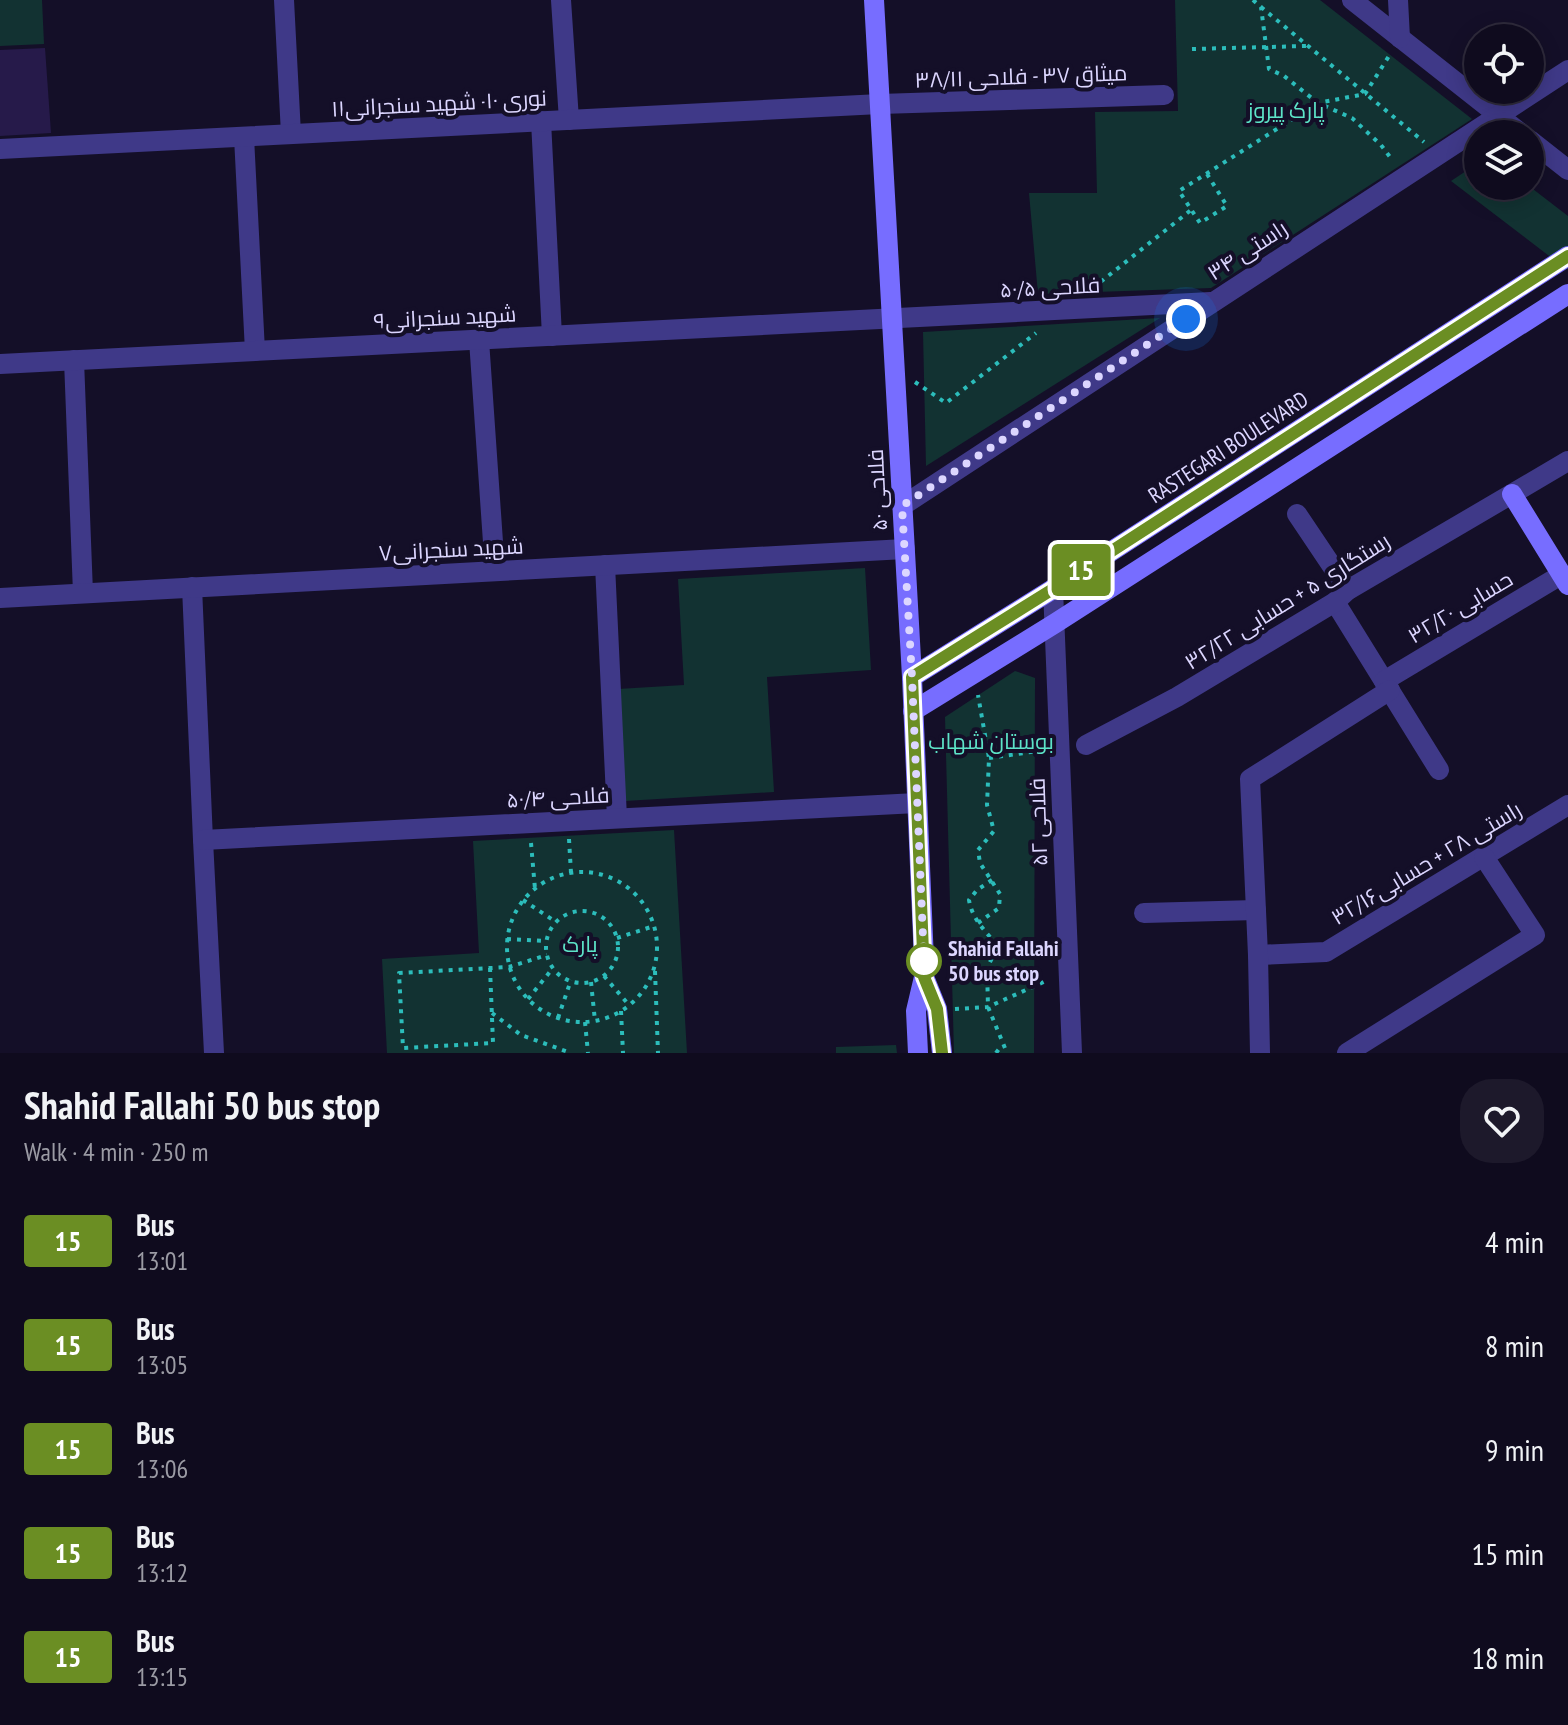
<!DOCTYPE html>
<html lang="en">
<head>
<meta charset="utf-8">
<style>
	:root { --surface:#0f0b1e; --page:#1d192b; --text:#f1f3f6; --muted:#9b9ba4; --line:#2f2b3c }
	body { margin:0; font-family:"PT Sans Narrow",Cairo,sans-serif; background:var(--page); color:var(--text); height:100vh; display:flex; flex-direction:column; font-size:30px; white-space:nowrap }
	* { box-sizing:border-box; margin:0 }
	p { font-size:26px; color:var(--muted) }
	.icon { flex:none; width:44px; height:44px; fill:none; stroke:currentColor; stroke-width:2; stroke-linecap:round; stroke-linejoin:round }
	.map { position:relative; height:1053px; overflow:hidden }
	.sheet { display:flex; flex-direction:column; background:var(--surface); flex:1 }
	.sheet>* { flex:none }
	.badge { padding:0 16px; border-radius:6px; font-size:28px; line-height:52px }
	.controls { position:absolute; left:1464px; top:24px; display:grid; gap:16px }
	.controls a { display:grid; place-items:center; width:80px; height:80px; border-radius:50%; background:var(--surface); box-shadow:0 4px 20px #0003,0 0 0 2px var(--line); font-size:40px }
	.you { position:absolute; width:40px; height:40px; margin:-20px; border:6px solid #fff; border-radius:50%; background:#1a73e8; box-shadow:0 0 0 12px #1a73e833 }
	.map>.badge { position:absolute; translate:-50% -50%; box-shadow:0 0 0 4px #fff }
	.round { display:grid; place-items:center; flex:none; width:84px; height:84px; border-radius:32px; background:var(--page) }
	.head { display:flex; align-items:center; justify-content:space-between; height:136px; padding:0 24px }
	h1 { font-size:38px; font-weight:600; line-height:60px }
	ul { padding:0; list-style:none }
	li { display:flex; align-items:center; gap:24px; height:104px; padding:0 24px }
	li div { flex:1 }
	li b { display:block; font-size:30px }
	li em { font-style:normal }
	li .badge { min-width:88px; font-weight:700; text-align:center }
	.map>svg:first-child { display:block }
	.green { fill:#123232 }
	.building { fill:#261a4a }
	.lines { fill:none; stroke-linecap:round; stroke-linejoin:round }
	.path { stroke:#2cbdbb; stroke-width:4; stroke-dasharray:4 6; stroke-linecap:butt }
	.street { stroke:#3f3988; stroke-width:20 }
	.secondary { stroke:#776dff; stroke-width:20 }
	.line-casing { stroke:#fff; stroke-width:18 }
	.line { stroke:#6b8e23; stroke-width:12 }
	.walk { stroke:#dcd6ff; stroke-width:8; stroke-dasharray:0 14.4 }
	.stop-dot { fill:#fff; stroke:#6b8e23; stroke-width:4 }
	.labels { text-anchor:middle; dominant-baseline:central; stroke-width:8; stroke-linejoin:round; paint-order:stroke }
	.street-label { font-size:22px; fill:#dcd6ff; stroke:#140f28 }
	.park-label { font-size:22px; fill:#5de4c8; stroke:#140f28 }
	.stop-label { font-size:22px; font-weight:bold; fill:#dcd6ff; stroke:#140f28; text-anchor:start }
</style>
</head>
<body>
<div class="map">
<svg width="1568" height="1053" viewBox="0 0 1568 1053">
	<rect width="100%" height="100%" fill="#140f28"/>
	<g class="green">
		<path d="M 0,0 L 42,0 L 44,44 L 0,46 Z"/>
		<path d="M 1175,0 L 1320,0 L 1472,119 L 1211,288 L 1038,294 L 1029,193 L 1097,193 L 1095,112 L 1178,111 Z"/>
		<path d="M 1478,163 L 1478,186 L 1529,186 L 1568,216 L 1568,256 L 1557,262 L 1451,181 Z"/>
		<path d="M 1160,318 L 926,466 L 923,332 Z"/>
		<path d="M 865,568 L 871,670 L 767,677 L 774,792 L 625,801 L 618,689 L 684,685 L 678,579 Z"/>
		<path d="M 1015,671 L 1035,678 L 1034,1053 L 954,1053 L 945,717 Z"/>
		<path d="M 674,830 L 687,1053 L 387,1053 L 382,959 L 479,953 L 473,841 Z"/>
		<path d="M 896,1045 L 897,1053 L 836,1053 L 836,1047 Z"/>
	</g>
	<path class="building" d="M 45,48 L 51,133 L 0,136 L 0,50 Z"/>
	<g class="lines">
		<g class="path">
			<path d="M 1253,0 L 1261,7 L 1269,69 L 1284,76 L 1318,103 L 1352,118 L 1381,145 L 1393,161"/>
			<path d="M 1261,7 L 1424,142"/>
			<path d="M 1192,49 L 1306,46"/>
			<path d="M 1207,174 L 1227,206 L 1200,223 L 1179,191 L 1318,103 L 1365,94 L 1389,56"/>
			<path d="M 1093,288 L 1191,210"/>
			<path d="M 915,382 L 946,403 L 1036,333"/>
			<path d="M 989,758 L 1038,751"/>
			<path d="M 569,839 L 571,873"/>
			<path d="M 531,843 L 535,889"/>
			<circle cx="582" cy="947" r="75"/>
			<path d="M 992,880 L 977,890 L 969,900 C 972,919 986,932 998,946 L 987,968 L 988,1007 L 1007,1053"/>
			<path d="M 523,900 L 556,922"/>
			<circle cx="582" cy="947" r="36"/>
			<path d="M 978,923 L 999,908 L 1000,894 L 980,863 L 978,850 L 994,831 L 987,805 L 989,758 L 978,695"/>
			<path d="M 617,938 L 654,926"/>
			<path d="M 507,939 L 546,941"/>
			<path d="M 490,968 L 493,1043 L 403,1048 L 399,973 L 509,967 L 547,955"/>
			<path d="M 655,971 L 658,1053"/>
			<path d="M 604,976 L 629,1005"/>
			<path d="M 591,982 L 595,1021"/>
			<path d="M 528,999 L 553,968"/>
			<path d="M 955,1009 L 988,1007 L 1048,980"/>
			<path d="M 621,1011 L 623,1053"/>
			<path d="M 492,1013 L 521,1035 L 571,1053"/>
			<path d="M 558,1018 L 571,980"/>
			<path d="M 585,1022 L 588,1053"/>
			<path d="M 996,1053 L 1002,1045"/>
		</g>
		<g class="street">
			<path d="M 284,0 L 291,134"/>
			<path d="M 561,0 L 569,120"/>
			<path d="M 1352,0 L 1522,134"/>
			<path d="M 1398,0 L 1400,38"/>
			<path d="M 541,121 L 552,336"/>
			<path d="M 244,137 L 255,351"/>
			<path d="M 1530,140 L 1568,170"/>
			<path d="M 0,149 L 880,104 L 1164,95"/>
			<path d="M 479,340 L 495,571"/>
			<path d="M 74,360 L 83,593"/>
			<path d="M 0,364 L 1211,302"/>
			<path d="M 902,506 L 1568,70"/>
			<path d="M 1297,514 L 1348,590"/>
			<path d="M 605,565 L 617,818"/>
			<path d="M 192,587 L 203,840 L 214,1053"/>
			<path d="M 1053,589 L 1072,1053"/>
			<path d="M 0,598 L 905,549"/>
			<path d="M 1335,602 L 1439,770"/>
			<path d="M 1384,681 L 1561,575"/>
			<path d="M 1086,745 L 1177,697 L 1335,602 L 1348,590 L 1568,461"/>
			<path d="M 203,840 L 917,803"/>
			<path d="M 1144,913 L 1256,910"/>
			<path d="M 1258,955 L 1326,952 L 1568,805"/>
			<path d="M 1260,1053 L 1258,955 L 1250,779 L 1390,690"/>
			<path d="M 1347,1053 L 1535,935 L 1484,857"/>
		</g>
		<g class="secondary">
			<path d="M 874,0 L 912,677 L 924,961 L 924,977 L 916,1011 L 918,1053"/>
			<path d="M 1512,494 L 1568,585"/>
			<path d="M 912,677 L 1053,589 L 1568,256"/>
			<path d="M 913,711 L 1054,624 L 1568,294"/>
			<path d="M 924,977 L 937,1009 L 942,1053"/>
		</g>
	</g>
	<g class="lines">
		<defs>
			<path id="line" d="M 942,1053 L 937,1009 L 924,977 L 912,677 L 1053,589 L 1568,256"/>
		</defs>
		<use href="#line" class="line-casing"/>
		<use href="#line" class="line"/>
		<path class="walk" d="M 924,961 L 912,677 L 902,506 L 1186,319"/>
	</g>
	<circle class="stop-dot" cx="924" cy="961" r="16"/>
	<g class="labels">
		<g class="street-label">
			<text transform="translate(1021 76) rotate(-2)">میثاق ۳۷ - فلاحی ۳۸/۱۱</text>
			<text transform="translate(439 103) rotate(-3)">نوری ۱۰- شهید سنجرانی۱۱</text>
			<text transform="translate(1247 250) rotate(-33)">راستی ۳۴</text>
			<text transform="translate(1050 287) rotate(-3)">فلاحی ۵۰/۵</text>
			<text transform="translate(445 317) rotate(-3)">شهید سنجرانی۹</text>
			<text transform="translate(1228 447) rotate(-33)">RASTEGARI BOULEVARD</text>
			<text transform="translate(877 490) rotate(-93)">فلاحی ۵۰</text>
			<text transform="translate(451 549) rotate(-3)">شهید سنجرانی۷</text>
			<text transform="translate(1287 601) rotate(-32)">رستگاری ۵ + حسابی ۳۲/۲۲</text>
			<text transform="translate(1460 607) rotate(-31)">حسابی ۳۲/۲۰</text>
			<text transform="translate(558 797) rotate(-3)">فلاحی ۵۰/۴</text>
			<text transform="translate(1038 822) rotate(-92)">فلاحی ۵۲</text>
			<text transform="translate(1426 863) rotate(-31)">راستی ۲۸ + حسابی۳۲/۱۶</text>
		</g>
		<g class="park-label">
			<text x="1286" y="110">پارک پیروز</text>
			<text x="991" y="741">بوستان شهاب</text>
			<text x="580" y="944">پارک</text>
		</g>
		<g class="stop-label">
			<text x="948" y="948">Shahid Fallahi<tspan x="948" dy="25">50 bus stop</tspan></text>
		</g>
	</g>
</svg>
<div class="controls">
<a><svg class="icon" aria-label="locate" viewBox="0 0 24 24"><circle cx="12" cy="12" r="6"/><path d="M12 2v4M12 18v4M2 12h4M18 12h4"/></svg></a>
<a><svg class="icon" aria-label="layers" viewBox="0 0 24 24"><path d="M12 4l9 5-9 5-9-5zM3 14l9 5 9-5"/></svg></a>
</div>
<div class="you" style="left:1186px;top:319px"></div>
<b class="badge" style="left:1081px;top:570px;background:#6b8e23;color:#fff">15</b>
</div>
<section class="sheet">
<div class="head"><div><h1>Shahid Fallahi 50 bus stop</h1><p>Walk · 4 min · 250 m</p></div><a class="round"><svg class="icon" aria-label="heart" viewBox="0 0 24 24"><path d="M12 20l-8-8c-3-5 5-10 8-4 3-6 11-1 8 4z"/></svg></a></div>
<ul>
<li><span class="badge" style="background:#6b8e23;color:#fff">15</span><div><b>Bus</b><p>13:01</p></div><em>4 min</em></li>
<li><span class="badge" style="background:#6b8e23;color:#fff">15</span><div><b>Bus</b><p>13:05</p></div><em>8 min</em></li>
<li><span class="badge" style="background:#6b8e23;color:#fff">15</span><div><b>Bus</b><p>13:06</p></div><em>9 min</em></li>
<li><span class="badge" style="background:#6b8e23;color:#fff">15</span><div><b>Bus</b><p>13:12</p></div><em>15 min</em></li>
<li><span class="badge" style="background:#6b8e23;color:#fff">15</span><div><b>Bus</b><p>13:15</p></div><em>18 min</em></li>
</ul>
</section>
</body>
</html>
